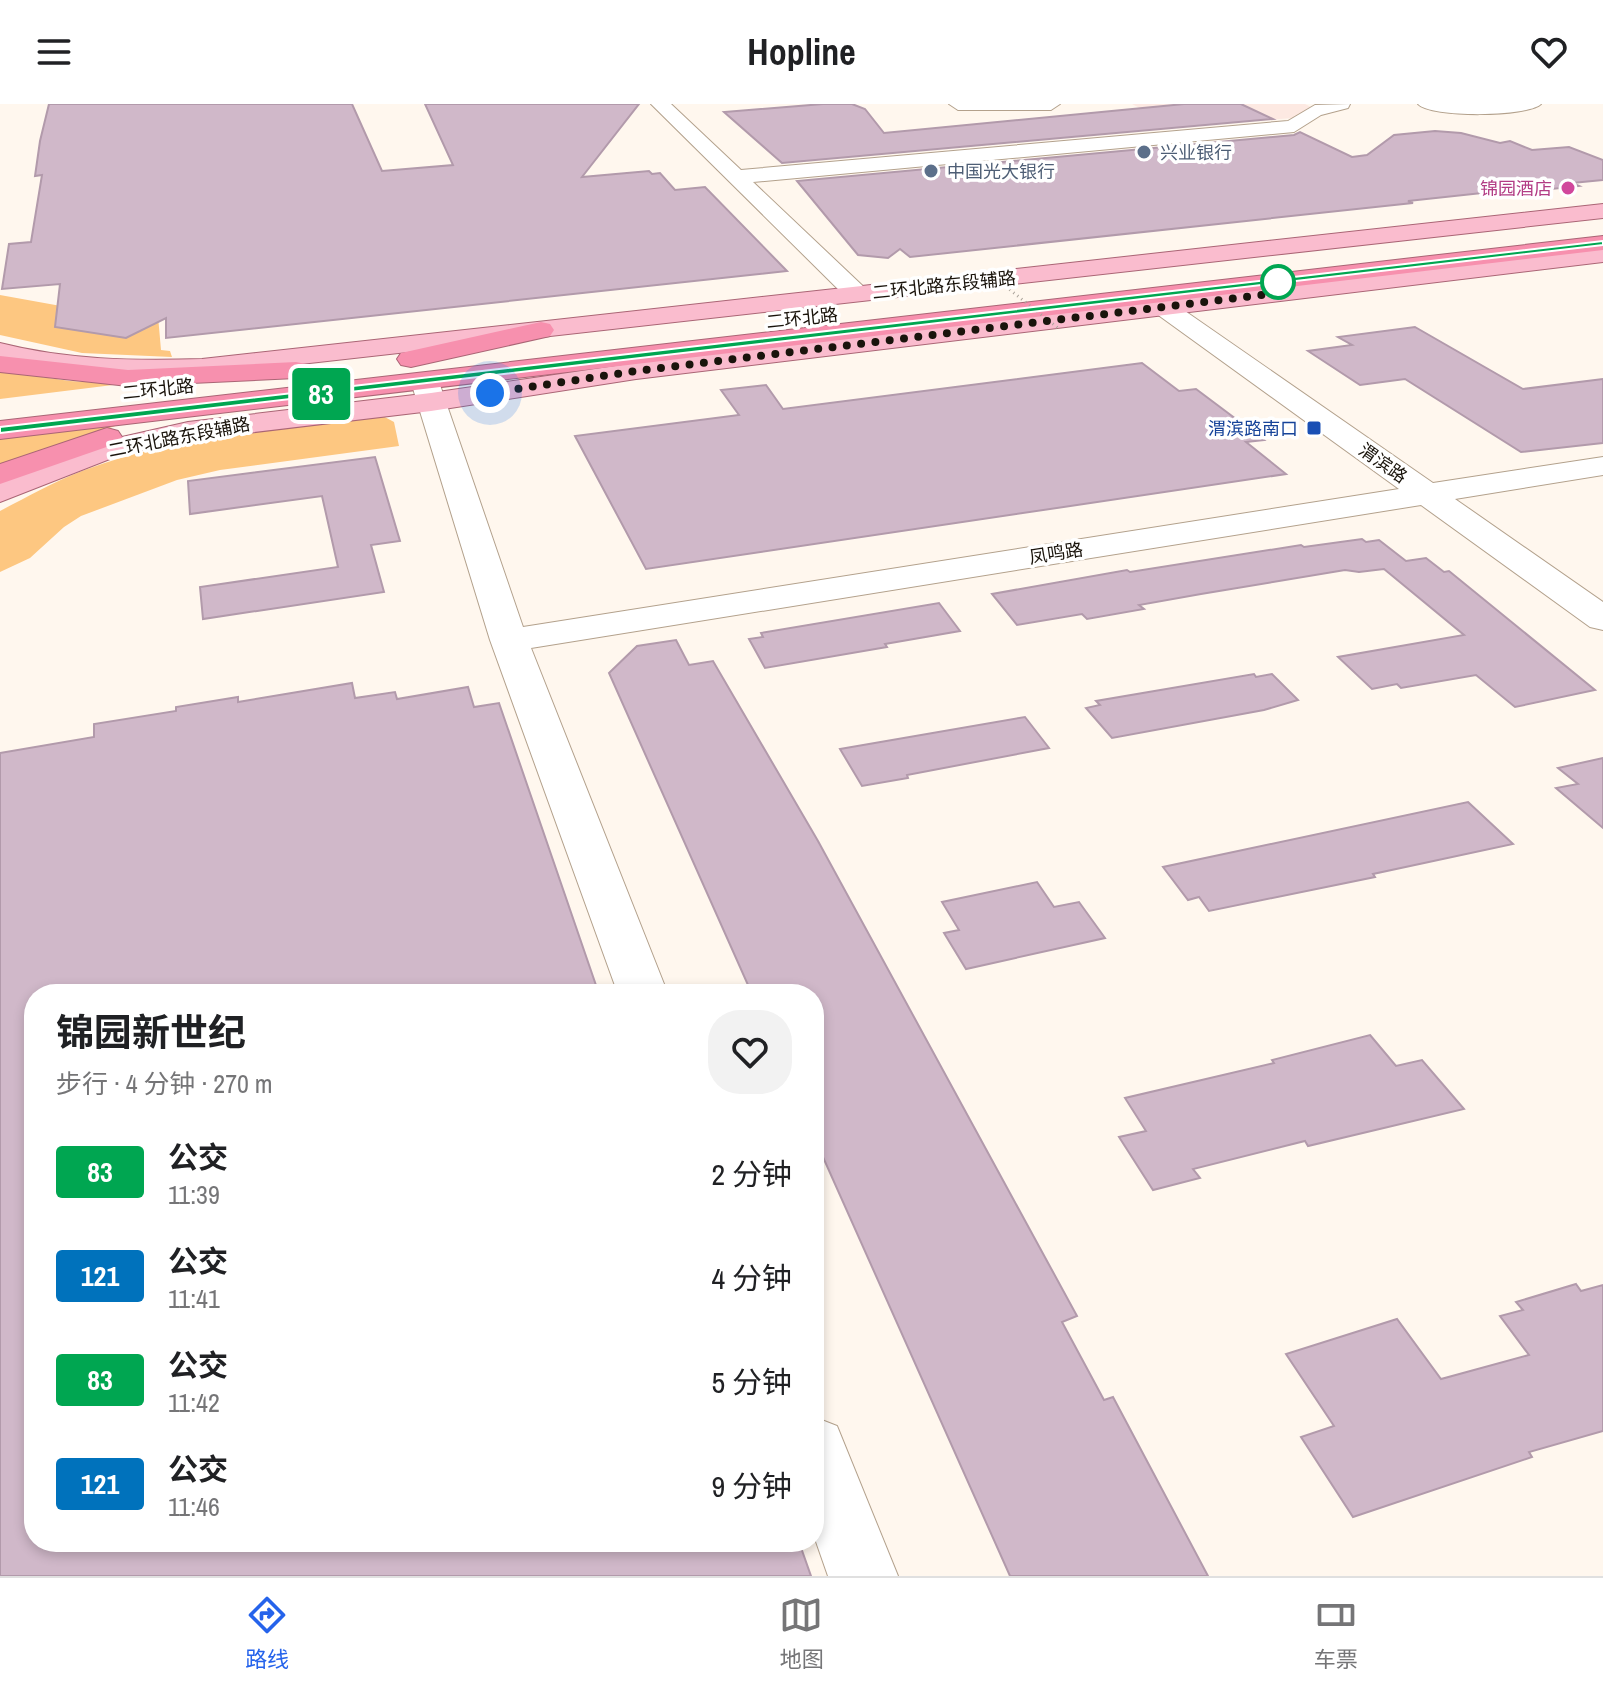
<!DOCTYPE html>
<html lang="zh">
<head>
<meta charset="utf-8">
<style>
	:root { --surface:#fff; --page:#f2f2f2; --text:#202124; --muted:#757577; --line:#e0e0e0; --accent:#2563eb }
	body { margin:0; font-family:"Archivo Narrow","Noto Sans SC",sans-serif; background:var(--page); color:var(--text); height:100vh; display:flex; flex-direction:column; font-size:30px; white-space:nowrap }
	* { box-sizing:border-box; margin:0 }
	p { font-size:26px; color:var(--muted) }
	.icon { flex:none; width:44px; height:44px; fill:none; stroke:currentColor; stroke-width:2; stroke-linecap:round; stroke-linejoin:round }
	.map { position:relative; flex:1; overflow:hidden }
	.drawer { position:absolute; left:24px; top:880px; width:800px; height:568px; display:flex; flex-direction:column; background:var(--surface); border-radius:32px; box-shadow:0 4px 12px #0003 }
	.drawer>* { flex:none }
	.badge { padding:0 16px; border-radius:6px; font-size:28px; line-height:52px }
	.you { position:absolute; width:40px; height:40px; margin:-20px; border:6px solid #fff; border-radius:50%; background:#1a73e8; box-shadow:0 0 0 12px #1a73e833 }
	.map>.badge { position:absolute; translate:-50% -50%; box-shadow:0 0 0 4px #fff }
	.round { display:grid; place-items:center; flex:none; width:84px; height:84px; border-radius:32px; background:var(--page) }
	.head { display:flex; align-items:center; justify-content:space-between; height:136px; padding:0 32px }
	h1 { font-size:38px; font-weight:700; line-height:60px }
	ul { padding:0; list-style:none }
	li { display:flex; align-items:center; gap:24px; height:104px; padding:0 32px }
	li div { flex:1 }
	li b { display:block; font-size:30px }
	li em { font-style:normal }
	li .badge { min-width:88px; font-weight:700; text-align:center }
	header { display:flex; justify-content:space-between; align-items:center; height:104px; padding:0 32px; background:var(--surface); font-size:36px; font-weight:700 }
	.tabs { display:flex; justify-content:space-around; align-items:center; height:112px; border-top:2px solid var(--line); background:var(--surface); font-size:22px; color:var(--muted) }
	.tabs a { display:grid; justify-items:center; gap:4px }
	.tabs .current { color:var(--accent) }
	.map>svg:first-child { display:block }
	.education { fill:#fde9e2 }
	.green { fill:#fdc781 }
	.building { fill:#d0b8c9; stroke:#b29aab; stroke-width:2 }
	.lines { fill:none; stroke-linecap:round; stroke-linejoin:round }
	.minor-casing { stroke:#b3a18c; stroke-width:2 }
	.major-casing { stroke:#aa6575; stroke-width:2 }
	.highway-casing { stroke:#aa6575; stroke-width:2 }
	.minor { fill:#fff; fill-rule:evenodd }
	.major { fill:#fabcce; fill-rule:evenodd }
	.highway { fill:#f790ae; fill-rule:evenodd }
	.path-bridge { stroke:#aba49b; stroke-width:3; stroke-dasharray:1 4; stroke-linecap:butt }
	.line { fill:#00a651; stroke:#fff; stroke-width:2 }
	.walk { stroke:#1a140c; stroke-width:8; stroke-dasharray:0 14.4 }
	.service-dot { fill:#5c6f8a; stroke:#fff; stroke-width:3 }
	.hotel-dot { fill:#d1479c; stroke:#fff; stroke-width:3 }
	.stop-dot { fill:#fff; stroke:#00a651; stroke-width:4 }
	.transit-dot { fill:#1a4fb4; stroke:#fff; stroke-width:3 }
	.labels { text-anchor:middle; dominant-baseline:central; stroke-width:7; stroke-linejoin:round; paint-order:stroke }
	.far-service-label { font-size:18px; fill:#4e5e75; stroke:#fff; text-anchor:start }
	.far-hotel-label { font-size:18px; fill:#b23c85; stroke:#fff; text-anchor:end }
	.far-street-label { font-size:18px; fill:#1a140c; stroke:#fff }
	.far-transit-label { font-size:18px; fill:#164399; stroke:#fff; text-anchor:end }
</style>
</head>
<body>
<header><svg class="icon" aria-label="menu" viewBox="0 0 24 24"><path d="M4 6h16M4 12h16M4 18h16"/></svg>Hopline<svg class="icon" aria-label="heart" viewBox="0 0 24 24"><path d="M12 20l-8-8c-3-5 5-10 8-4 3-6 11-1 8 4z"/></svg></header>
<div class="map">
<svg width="1603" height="1472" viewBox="0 0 1603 1472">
	<rect width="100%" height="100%" fill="#fff7ee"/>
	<path class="education" d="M 1132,0 L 1305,0 L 1311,3 L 1293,14 L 1176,23 Z"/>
	<g class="green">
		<path d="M 0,191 L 83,206 L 158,212 L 161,246 L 170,247 L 172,253 L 82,249 L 0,231 Z"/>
		<path d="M 0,267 L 70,277 L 121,280 L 0,295 Z"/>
		<path d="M 381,311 L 394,318 L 399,342 L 220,366 L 177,376 L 81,412 L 64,423 L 30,454 L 0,468 L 0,407 C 27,393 53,378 82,367 C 178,331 280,323 381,311 Z"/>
		<path d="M 121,320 L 0,361 L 0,333 Z"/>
	</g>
	<g class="building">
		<path d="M 49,0 L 352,0 L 382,67 L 453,61 L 425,0 L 639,0 L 582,73 L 649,67 L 652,70 L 660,69 L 675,86 L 705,83 L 787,167 L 166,234 L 166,214 L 126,234 L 55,223 L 60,180 L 2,185 L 9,140 L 31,138 L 42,71 L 35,72 L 40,37 Z"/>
		<path d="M 823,0 L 852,0 L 865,5 L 884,29 L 1184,0 L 1241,0 L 1273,15 L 782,59 L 724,8 Z"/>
		<path d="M 1435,27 L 1461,29 L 1500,39 L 1510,37 L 1532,46 L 1569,43 L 1603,56 L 1603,76 L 1572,79 L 1579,82 L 1516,89 L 1510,86 L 1408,97 L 1413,99 L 910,153 L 900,145 L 888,154 L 858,151 L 797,77 L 1294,31 L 1300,28 L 1352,53 L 1367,51 L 1394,31 Z"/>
		<path d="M 1415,223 L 1523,285 L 1603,275 L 1603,339 L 1521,348 L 1405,275 L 1360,281 L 1308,247 L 1352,241 L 1338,233 Z"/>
		<path d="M 1142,259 L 1179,287 L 1196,285 L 1264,336 L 1246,338 L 1286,370 L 646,465 L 575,332 L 739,311 L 721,286 L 766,281 L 783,305 Z"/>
		<path d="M 375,353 L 400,437 L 371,441 L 384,488 L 203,515 L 200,483 L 338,463 L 322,392 L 190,410 L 188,377 Z"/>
		<path d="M 1362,435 L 1366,438 L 1379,436 L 1406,457 L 1426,454 L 1444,468 L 1449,467 L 1595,586 L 1515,603 L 1476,571 L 1401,584 L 1397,580 L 1372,585 L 1338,553 L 1464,531 L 1384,465 L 1359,468 L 1345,466 L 1201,490 L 1139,501 L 1144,505 L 1087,515 L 1082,510 L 1017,521 L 992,490 L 1127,466 L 1130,468 L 1301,441 L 1304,443 Z"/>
		<path d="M 939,499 L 960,527 L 885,540 L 887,543 L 765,564 L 749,535 L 763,533 L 761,529 Z"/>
		<path d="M 676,536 L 689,561 L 713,557 L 818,737 L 1077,1212 L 1062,1218 L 1104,1296 L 1113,1293 L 1208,1472 L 1010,1472 L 814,1033 L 814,890 L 752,890 L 609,569 L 637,542 Z"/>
		<path d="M 1254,570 L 1256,573 L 1272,570 L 1298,596 L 1264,606 L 1112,634 L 1086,604 L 1100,601 L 1096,597 Z"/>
		<path d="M 352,579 L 355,594 L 395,588 L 397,595 L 468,583 L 474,603 L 499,599 L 599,890 L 34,890 L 34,1438 L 799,1438 L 811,1472 L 0,1472 L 0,649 L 94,633 L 94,620 L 176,607 L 176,603 L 238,593 L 238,598 Z"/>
		<path d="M 1025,613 L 1049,644 L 907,671 L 908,674 L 862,682 L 840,645 Z"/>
		<path d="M 1603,654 L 1603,724 L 1556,684 L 1578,680 L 1558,664 Z"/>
		<path d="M 1468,698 L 1513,740 L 1373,770 L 1375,773 L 1209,807 L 1199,793 L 1188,796 L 1163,763 Z"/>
		<path d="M 1037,778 L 1054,803 L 1079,798 L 1105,834 L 966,865 L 944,829 L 959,826 L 942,798 Z"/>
		<path d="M 1370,931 L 1396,962 L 1422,956 L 1464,1005 L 1308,1042 L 1305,1037 L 1193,1065 L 1200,1074 L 1153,1086 L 1119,1033 L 1146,1027 L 1125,994 L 1274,959 L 1272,956 Z"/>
		<path d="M 1576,1180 L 1581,1187 L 1603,1181 L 1603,1327 L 1529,1348 L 1532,1353 L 1353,1413 L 1301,1333 L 1334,1322 L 1286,1250 L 1397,1215 L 1441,1275 L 1529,1251 L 1500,1212 L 1523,1206 L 1516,1198 Z"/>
	</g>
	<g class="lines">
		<defs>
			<g id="minor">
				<path d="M 651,0 L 671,0 L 741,66 L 1288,17 L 1315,1 L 1350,0 L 1348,4 L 1321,11 L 1294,28 L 753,78 L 867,186 L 871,191 L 867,196 L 849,196 Z"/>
				<path d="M 949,0 L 1060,0 L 1051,6 L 958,6 Z"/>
				<path d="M 1418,0 L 1541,0 C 1528,13 1431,14 1418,0 Z"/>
				<path d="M 1163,195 L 1172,198 L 1433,379 L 1603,353 L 1603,371 L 1455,395 L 1603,498 L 1603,526 L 1590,523 L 1421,401 L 531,544 L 668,890 L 618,890 L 490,536 L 411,278 L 415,272 L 425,270 L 435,272 L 439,278 L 523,523 L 1399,385 L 1154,208 L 1150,203 L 1154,198 Z"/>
				<path d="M 814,1313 L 837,1322 L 898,1472 L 828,1472 L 814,1432 Z"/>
			</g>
			<g id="major">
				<path d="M 1603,100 L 1603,114 L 202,271 C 133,274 67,272 0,255 L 0,239 C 67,256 133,257 202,255 Z"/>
				<path d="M 1603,144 L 1603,158 L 636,275 L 431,307 L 188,336 L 120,351 L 0,398 L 0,377 L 100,338 L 188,318 L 431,289 L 636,259 Z"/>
			</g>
			<g id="highway">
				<path d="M 1603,132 L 1603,146 L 0,335 L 0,317 Z"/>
				<path d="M 541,218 L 550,220 L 554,226 L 550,232 L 411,263 L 401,261 L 397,255 L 401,249 Z"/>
				<path d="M 0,252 L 128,266 L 296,258 L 306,260 L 310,266 L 306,272 L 296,274 L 128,282 L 0,268 Z"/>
				<path d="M 107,324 L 118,327 L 122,333 L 118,339 L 0,380 L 0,360 Z"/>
			</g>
		</defs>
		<use href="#minor" class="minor-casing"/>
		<use href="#major" class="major-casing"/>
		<use href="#highway" class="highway-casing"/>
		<use href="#minor" class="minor"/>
		<use href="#major" class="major"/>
		<use href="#highway" class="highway"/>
		<path class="path-bridge" d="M 990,170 L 1058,224"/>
	</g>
	<path class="line" d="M 1603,137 L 1603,141 L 0,329 L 0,323 Z"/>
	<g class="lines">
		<path class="walk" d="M 490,289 L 636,267 L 1270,190 L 1278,178"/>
	</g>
	<g class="service-dot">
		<circle cx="1144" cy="48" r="8"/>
		<circle cx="931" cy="67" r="8"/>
	</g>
	<circle class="hotel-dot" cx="1568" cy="84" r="8"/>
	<circle class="stop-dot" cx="1278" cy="178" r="16"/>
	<rect class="transit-dot" x="1306" y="316" width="16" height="16" rx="4"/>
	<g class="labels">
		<g class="far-service-label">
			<text x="1160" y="48">兴业银行</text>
			<text x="947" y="67">中国光大银行</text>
		</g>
		<g class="far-hotel-label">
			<text x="1552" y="84">锦园酒店</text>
		</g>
		<g class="far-street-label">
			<text transform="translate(944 181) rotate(-6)">二环北路东段辅路</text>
			<text transform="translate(802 214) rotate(-6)">二环北路</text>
			<text transform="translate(158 285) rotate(-6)">二环北路</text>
			<text transform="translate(179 333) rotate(-11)">二环北路东段辅路</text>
			<text transform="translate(1383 359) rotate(35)">渭滨路</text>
			<text transform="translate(1056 449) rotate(-9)">凤鸣路</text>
		</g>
		<g class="far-transit-label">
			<text x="1298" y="324">渭滨路南口</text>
		</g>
	</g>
</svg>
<div class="you" style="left:490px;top:289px"></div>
<b class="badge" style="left:321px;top:290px;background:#00a651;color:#fff">83</b>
<section class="drawer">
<div class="head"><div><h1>锦园新世纪</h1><p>步行 · 4 分钟 · 270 m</p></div><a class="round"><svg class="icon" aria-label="heart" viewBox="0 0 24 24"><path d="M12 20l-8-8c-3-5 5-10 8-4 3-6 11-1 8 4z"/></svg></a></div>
<ul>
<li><span class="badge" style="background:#00a651;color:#fff">83</span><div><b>公交</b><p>11:39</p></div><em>2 分钟</em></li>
<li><span class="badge" style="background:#0072bc;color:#fff">121</span><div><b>公交</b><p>11:41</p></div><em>4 分钟</em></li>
<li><span class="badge" style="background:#00a651;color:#fff">83</span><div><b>公交</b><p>11:42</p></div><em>5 分钟</em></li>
<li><span class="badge" style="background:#0072bc;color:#fff">121</span><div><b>公交</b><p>11:46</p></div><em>9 分钟</em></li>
</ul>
</section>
</div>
<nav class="tabs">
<a class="current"><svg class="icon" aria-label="directions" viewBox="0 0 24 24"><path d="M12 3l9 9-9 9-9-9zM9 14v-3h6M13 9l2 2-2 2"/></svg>路线</a>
<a><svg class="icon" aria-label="map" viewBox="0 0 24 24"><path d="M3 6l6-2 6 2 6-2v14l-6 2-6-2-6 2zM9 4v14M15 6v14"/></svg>地图</a>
<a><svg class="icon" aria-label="tickets" viewBox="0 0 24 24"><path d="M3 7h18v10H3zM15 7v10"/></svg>车票</a>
</nav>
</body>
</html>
